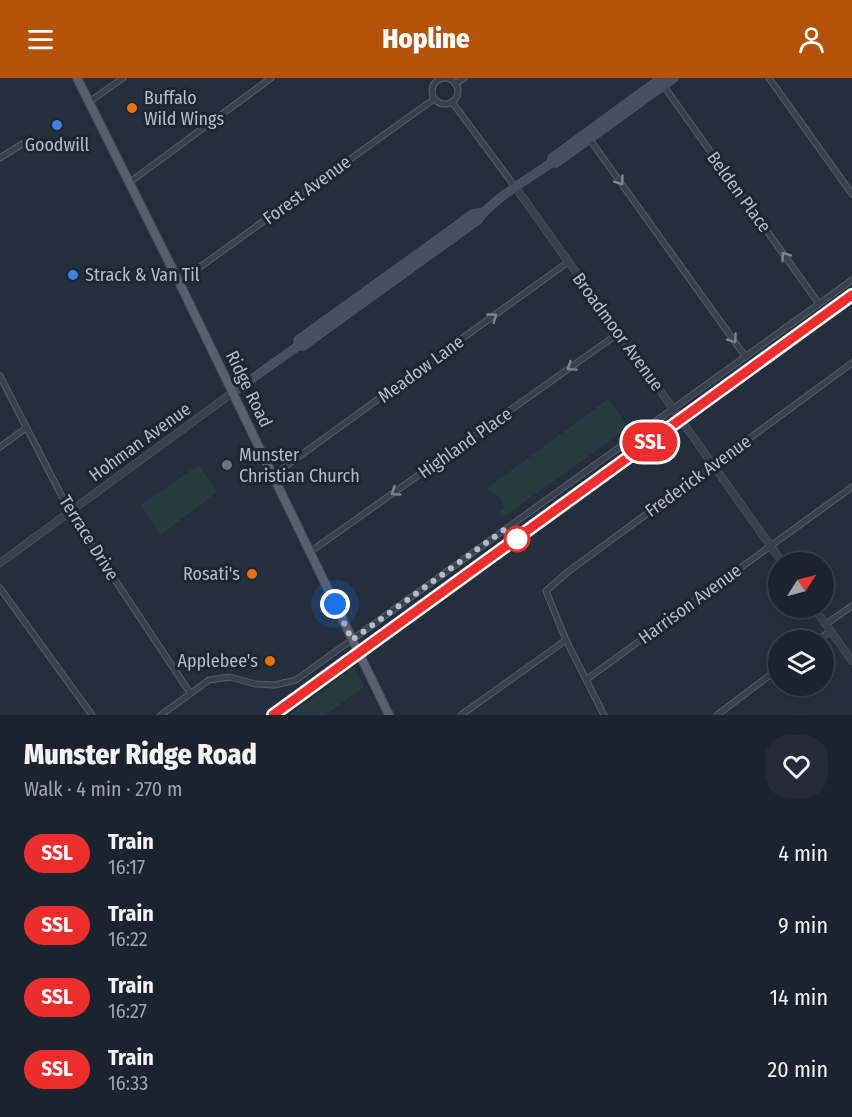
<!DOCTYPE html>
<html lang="en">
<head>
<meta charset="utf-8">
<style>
	:root { --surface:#1b232e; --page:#242b36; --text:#f1f3f6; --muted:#a0a4aa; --line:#39404a; --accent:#b45309 }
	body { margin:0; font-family:"Fira Sans Condensed",sans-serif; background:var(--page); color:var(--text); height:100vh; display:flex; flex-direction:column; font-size:22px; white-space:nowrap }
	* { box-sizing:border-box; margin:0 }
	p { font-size:20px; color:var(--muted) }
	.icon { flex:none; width:33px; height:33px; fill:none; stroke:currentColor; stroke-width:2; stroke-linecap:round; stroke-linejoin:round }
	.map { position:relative; height:637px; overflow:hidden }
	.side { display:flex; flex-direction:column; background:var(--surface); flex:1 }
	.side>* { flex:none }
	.badge { padding:0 12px; border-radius:20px; font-size:21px; line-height:39px }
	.needle { width:39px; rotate:54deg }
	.fabs { position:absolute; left:768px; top:474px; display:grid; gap:12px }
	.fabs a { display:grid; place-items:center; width:66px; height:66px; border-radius:50%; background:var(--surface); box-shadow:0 3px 15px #0003,0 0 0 2px var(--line); font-size:30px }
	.you { position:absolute; width:30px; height:30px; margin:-15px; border:4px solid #fff; border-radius:50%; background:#1a73e8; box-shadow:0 0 0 9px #1a73e833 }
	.map>.badge { position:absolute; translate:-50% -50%; box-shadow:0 0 0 3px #fff }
	.round { display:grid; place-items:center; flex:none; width:63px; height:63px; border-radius:24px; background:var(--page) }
	.summary { display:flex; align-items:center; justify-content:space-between; height:102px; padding:0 24px }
	h1 { font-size:28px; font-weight:800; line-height:45px }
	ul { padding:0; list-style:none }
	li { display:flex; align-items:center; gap:18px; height:72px; padding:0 24px }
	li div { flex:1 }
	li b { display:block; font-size:22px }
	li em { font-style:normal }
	li .badge { min-width:66px; font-weight:700; text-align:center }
	header { display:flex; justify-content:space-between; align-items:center; height:78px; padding:0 24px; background:var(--accent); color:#fff; font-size:27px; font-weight:800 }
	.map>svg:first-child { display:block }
	.green { fill:#263c3f }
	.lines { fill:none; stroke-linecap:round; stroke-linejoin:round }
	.minor-casing { stroke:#565f6c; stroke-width:7 }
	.tertiary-casing { stroke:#565f6c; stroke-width:8 }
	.secondary-casing { stroke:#565f6c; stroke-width:9 }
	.primary-casing { stroke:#414a57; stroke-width:10 }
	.minor { stroke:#38414e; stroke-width:5 }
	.tertiary { stroke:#38414e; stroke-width:7 }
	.secondary { stroke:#465061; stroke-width:8 }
	.primary { stroke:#56606e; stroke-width:8 }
	.rail { stroke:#5a6575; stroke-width:1.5; stroke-dasharray:6 6; stroke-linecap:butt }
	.oneway { stroke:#7c8592 }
	.line-casing { stroke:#fff; stroke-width:14 }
	.line { stroke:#ee2e2d; stroke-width:9 }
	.walk { stroke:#b4bcc9; stroke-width:6; stroke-dasharray:0 10.8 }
	.food-dot { fill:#e8710a; stroke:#1d2633; stroke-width:2 }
	.shop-dot { fill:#3f7fe0; stroke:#1d2633; stroke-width:2 }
	.worship-dot { fill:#6b7280; stroke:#1d2633; stroke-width:2 }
	.stop-dot { fill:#fff; stroke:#ee2e2d; stroke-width:3 }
	.labels { text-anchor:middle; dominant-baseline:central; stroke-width:6; stroke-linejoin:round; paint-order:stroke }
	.poi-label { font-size:18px; fill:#b4bcc9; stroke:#1d2633; text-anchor:start }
	.street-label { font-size:18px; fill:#b4bcc9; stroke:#1d2633 }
</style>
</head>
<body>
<header><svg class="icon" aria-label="menu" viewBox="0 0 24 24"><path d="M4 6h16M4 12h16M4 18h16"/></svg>Hopline<svg class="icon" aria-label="person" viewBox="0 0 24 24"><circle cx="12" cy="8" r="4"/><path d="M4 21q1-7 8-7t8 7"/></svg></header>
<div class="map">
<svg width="852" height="637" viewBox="0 0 852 637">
	<rect width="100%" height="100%" fill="#242f3e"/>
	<g class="green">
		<path d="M 608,321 L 629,349 L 502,440 L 499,435 L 504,430 C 502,418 494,415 486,411 Z"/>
		<path d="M 199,387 L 217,414 L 160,457 L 141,427 Z"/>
		<path d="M 354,589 L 364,609 L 325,637 L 289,637 Z"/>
	</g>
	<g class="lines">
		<defs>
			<g id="minor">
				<path d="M 769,0 L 852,116"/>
				<circle cx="445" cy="13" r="13"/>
				<path d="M 455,6 L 464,0"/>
				<path d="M 663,7 L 819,226"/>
				<path d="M 89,24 L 123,0"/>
				<path d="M 452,24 L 516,110"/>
				<path d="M 588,59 L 745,278"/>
				<path d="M 0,80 L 22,66"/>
				<path d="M 130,104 L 271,0"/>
				<path d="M 179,204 L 434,21"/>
				<path d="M 0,298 L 70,434 L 190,615"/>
				<path d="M 0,369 L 26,350"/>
				<path d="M 272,398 L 568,184"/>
				<path d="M 310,474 L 619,255"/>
				<path d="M 0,510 L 92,637"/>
				<path d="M 826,546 L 852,528"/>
				<path d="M 818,562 L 831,553"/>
				<path d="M 587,601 L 852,409"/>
				<path d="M 161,637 L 209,602 L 230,599 L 255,606 L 275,607 L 296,602 L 852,202"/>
				<path d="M 461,637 L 566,562"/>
				<path d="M 604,637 L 566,562 L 546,513 L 569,493 L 852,285"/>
				<path d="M 717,637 L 778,591"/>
			</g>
			<g id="tertiary">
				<path d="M 516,110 L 782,484"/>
				<path d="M 0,485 L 232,315"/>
				<path d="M 814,530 L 852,583"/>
			</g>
			<g id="secondary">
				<path d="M 551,85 L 552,80 L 661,0"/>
				<path d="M 298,268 L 298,262 L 473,136 L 483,134"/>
				<path d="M 232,315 L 298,268 L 303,268 L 478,142 C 491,122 530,100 551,85 L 556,85 L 674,0"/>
			</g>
			<path id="primary" d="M 77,0 L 179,204 L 389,637"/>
		</defs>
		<use href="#minor" class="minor-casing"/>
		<use href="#tertiary" class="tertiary-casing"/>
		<use href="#secondary" class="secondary-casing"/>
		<use href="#primary" class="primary-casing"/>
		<use href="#minor" class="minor"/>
		<use href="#tertiary" class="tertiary"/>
		<use href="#secondary" class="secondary"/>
		<use href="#primary" class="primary"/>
		<path class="rail" d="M 273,637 L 852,217"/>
	</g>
	<defs><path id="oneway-chevron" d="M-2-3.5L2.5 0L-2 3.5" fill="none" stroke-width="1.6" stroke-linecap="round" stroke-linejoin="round" transform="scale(1.5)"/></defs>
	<g class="oneway">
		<use href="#oneway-chevron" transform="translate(620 103) rotate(54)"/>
		<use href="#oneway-chevron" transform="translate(785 178) rotate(-126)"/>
		<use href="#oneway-chevron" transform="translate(493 239) rotate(-36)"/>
		<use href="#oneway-chevron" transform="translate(733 261) rotate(54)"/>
		<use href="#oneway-chevron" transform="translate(571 289) rotate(145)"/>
		<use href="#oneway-chevron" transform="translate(395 414) rotate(145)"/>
	</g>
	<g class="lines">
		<defs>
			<path id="line" d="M 273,637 L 852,217"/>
		</defs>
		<use href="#line" class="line-casing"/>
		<use href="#line" class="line"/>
		<path class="walk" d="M 335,526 L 352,562 L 504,452 L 517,461"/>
	</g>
	<g class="food-dot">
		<circle cx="132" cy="30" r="6"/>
		<circle cx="252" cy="496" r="6"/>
		<circle cx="270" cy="583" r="6"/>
	</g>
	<g class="shop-dot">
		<circle cx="57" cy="47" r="6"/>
		<circle cx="73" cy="197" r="6"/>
	</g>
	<circle class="worship-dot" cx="227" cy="387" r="6"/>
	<circle class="stop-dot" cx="517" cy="461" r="12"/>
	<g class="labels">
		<g class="poi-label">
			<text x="144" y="20">Buffalo<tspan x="144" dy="21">Wild Wings</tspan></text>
			<text x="57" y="67" text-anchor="middle">Goodwill</text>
			<text x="85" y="197">Strack &amp; Van Til</text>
			<text x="239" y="377">Munster<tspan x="239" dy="21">Christian Church</tspan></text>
			<text x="240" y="496" text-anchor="end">Rosati's</text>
			<text x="258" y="583" text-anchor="end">Applebee's</text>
		</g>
		<g class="street-label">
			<text transform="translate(307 112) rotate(-36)">Forest Avenue</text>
			<text transform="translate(739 114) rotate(54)">Belden Place</text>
			<text transform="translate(618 254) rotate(54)">Broadmoor Avenue</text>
			<text transform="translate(421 291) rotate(-36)">Meadow Lane</text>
			<text transform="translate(249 311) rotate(64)">Ridge Road</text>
			<text transform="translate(140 364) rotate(-36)">Hohman Avenue</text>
			<text transform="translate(465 365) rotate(-35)">Highland Place</text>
			<text transform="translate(698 398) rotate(-36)">Frederick Avenue</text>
			<text transform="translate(89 460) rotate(58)">Terrace Drive</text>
			<text transform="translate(690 526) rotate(-36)">Harrison Avenue</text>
		</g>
	</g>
</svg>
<div class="fabs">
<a><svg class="needle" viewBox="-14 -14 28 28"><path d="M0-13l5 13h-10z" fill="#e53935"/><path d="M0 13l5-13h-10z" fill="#a0a4aa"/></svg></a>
<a><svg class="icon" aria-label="layers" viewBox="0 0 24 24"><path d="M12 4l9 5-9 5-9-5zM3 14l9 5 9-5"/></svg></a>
</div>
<div class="you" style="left:335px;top:526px"></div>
<b class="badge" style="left:650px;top:364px;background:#ee2e2d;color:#fff">SSL</b>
</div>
<section class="side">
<div class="summary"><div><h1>Munster Ridge Road</h1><p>Walk · 4 min · 270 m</p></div><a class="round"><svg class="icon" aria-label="heart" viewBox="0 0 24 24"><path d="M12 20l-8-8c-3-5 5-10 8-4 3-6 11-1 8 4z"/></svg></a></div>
<ul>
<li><span class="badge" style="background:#ee2e2d;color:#fff">SSL</span><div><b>Train</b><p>16:17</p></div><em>4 min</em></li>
<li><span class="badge" style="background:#ee2e2d;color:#fff">SSL</span><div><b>Train</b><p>16:22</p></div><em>9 min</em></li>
<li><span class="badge" style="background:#ee2e2d;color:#fff">SSL</span><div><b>Train</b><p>16:27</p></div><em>14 min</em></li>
<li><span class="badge" style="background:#ee2e2d;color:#fff">SSL</span><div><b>Train</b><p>16:33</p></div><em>20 min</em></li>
</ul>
</section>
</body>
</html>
